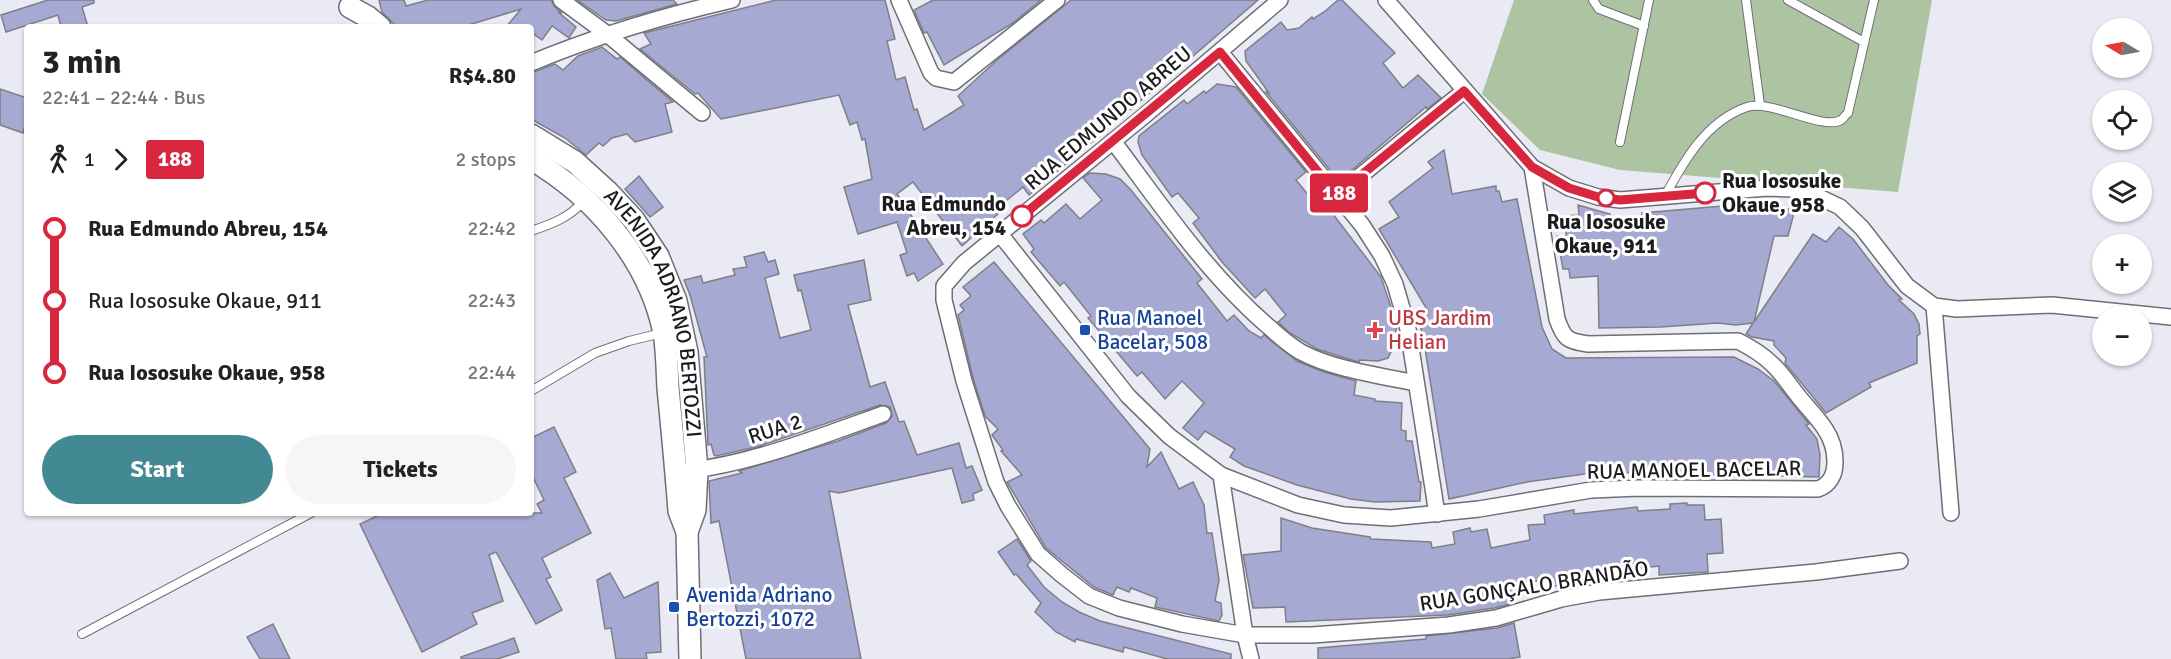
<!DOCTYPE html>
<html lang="en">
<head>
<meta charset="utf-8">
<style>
	:root { --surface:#fff; --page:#f6f6f6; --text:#222; --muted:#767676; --accent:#438993 }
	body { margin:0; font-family:Signika,sans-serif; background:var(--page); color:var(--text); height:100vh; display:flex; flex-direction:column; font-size:22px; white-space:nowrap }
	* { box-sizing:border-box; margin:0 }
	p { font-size:20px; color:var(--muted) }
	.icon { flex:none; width:33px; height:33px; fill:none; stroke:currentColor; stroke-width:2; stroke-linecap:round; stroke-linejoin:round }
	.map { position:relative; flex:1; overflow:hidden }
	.details { position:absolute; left:24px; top:24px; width:510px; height:492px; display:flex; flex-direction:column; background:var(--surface); border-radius:6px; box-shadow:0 2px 4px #0004 }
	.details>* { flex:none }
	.badge { padding:0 12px; border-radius:4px; font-size:21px; line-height:39px }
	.needle { width:39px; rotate:280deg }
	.buttons { position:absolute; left:2092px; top:18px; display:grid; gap:12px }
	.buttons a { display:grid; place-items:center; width:60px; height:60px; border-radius:50%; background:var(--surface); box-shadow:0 2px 4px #0004; font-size:30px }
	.map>.badge { position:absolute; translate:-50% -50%; box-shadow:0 0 0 3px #fff }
	.legs { display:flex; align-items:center; gap:9px; height:66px; padding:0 18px; font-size:20px }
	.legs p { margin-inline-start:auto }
	.summary { display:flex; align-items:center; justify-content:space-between; height:102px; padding:0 18px }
	h1 { font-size:33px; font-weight:800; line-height:45px }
	.button { display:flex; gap:12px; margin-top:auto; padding:12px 18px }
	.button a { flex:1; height:69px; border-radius:36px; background:var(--accent); color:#fff; font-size:24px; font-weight:800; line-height:69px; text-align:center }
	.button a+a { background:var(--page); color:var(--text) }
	ul { padding:0 18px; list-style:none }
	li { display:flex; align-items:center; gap:21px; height:72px; font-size:22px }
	li i { display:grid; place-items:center; width:9px; height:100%; margin:0 8px; background:currentColor }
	li i::after { content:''; width:15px; height:15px; margin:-8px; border:4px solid; border-radius:50%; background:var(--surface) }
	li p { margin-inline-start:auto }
	li:first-child i { background:linear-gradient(#0000 50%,currentColor 0) }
	li:last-child i { background:linear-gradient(currentColor 50%,#0000 0) }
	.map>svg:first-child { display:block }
	.green { fill:#adc4a3 }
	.building { fill:#a6a9d2; stroke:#7e7f87; stroke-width:1.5 }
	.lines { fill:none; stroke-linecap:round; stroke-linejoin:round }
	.service-casing { stroke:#6e6e76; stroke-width:10 }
	.minor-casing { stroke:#6e6e76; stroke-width:18 }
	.secondary-casing { stroke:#6e6e76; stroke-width:24 }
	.service { stroke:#fff; stroke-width:8 }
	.minor { stroke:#fff; stroke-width:15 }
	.secondary { stroke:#fff; stroke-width:21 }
	.line-1-casing { stroke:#fff; stroke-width:14 }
	.line-1 { stroke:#d7263d; stroke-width:9 }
	.stop-1-dot { fill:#fff; stroke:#d7263d; stroke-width:3 }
	.transit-dot { fill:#1a4fb4; stroke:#fff; stroke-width:2 }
	.health-dot { fill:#e0444e; stroke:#fff; stroke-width:2 }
	.labels { text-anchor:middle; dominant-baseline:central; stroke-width:6; stroke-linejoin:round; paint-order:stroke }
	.street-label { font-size:21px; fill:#1c1c1f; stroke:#fff }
	.stop-label { font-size:21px; font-weight:bold; fill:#1c1c1f; stroke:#fff; text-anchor:start }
	.transit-label { font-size:21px; fill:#164399; stroke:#fff; text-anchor:start }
	.health-label { font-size:21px; fill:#be3a42; stroke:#fff; text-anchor:start }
</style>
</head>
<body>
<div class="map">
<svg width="2171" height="659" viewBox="0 0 2171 659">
	<rect width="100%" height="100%" fill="#e9eaf3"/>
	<path class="green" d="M 1514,0 L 1932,0 L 1898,192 L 1620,170 L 1540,150 L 1482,94 Z"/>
	<g class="building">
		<path d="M 48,0 L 94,0 L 94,3 L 82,7 L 88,27 L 61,27 L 58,15 L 6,32 L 1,15 Z"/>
		<path d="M 379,0 L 404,0 L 406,6 L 428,0 L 551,0 L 555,7 L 562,13 L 558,12 L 576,27 L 569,38 L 552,26 L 542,40 L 531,32 L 531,27 L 506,27 L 521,9 L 462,27 L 397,27 L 382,12 Z"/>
		<path d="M 577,0 L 673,0 L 677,4 L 616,21 L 606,20 Z"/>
		<path d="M 776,0 L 885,0 L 895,39 L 887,41 L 896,80 L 905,77 L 914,110 L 917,109 L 924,130 L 964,105 L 958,96 L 997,60 L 1071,0 L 1258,0 L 1178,69 L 1175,66 L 1149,88 L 1152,91 L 1029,195 L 1023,187 L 995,210 L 998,214 L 962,246 L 913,182 L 897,194 L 943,264 L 918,281 L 914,273 L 907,276 L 900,255 L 907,253 L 897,222 L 858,234 L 844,187 L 872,179 L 865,139 L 862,140 L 857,122 L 850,125 L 839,95 L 721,119 L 698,93 L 695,94 L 640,49 L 651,44 L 644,33 Z"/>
		<path d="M 933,0 L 1041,0 L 1013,23 L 944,65 L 927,32 L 924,33 L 914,10 Z"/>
		<path d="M 1338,0 L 1342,0 L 1395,53 L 1383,63 L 1403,88 L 1418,75 L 1441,98 L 1427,109 L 1426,107 L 1339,181 L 1266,92 L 1269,93 L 1246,61 L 1245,51 L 1281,22 L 1287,30 L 1299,28 L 1312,17 L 1313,19 L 1324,12 Z"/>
		<path d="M 602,47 L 617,59 L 620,57 L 673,102 L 665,104 L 672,132 L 635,142 L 627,134 L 612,138 L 603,146 L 599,143 L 586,155 L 565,138 L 531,119 L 531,73 L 555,64 L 563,70 L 578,56 Z"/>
		<path d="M 1217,84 L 1236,87 L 1306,172 L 1296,180 L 1314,202 L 1320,197 L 1381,277 L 1397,325 L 1394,346 L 1388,358 L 1378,361 L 1360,360 L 1359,362 L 1345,358 L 1317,349 L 1290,333 L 1278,322 L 1286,315 L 1265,289 L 1255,298 L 1222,262 L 1193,223 L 1199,218 L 1178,193 L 1172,197 L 1142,155 L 1138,142 L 1139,136 L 1184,100 L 1187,104 L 1204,91 L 1206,93 Z"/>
		<path d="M 0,89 L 27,98 L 27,119 L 23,133 L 0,125 Z"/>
		<path d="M 1444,150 L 1452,194 L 1496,186 L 1496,191 L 1499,191 L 1502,202 L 1517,199 L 1542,327 L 1552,349 L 1566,358 L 1734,357 L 1758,369 L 1774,381 L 1809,424 L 1806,425 L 1817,439 L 1820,455 L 1819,477 L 1599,472 L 1527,482 L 1449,499 L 1423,336 L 1418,318 L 1428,311 L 1379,229 L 1399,217 L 1389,202 L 1433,168 L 1428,162 Z"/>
		<path d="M 1090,173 L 1106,174 L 1120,179 L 1131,190 L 1202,279 L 1197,283 L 1227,321 L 1234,315 L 1249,331 L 1261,338 L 1264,335 L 1297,361 L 1324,372 L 1356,381 L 1354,395 L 1375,399 L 1375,401 L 1402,403 L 1401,430 L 1406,431 L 1406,441 L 1412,441 L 1419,482 L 1421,482 L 1420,501 L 1375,502 L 1351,499 L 1297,485 L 1244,466 L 1230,457 L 1235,449 L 1205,431 L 1198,440 L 1183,428 L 1204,403 L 1182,381 L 1165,399 L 1142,372 L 1137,376 L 1088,318 L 1091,316 L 1064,282 L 1060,286 L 1031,252 L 1034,249 L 1023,234 L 1041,220 L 1044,223 L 1066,204 L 1080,219 L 1102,200 L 1083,178 Z"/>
		<path d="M 639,176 L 663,207 L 650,217 L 625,189 Z"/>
		<path d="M 1746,204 L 1747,211 L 1795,209 L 1788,236 L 1774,236 L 1754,322 L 1813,234 L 1826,242 L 1839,227 L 1853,239 L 1888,285 L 1902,299 L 1899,300 L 1914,314 L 1919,324 L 1920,334 L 1917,336 L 1917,363 L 1869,383 L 1871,387 L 1826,413 L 1785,363 L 1786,358 L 1774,345 L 1774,341 L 1752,337 L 1746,334 L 1753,323 L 1736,325 L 1718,323 L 1661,327 L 1599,328 L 1598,276 L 1570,278 L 1569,269 L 1563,269 L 1557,236 L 1566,237 L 1566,216 L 1579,215 L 1578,205 L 1610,214 L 1611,225 L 1643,222 L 1642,213 Z"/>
		<path d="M 764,252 L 768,262 L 775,260 L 779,274 L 765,278 L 780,338 L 811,330 L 801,290 L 798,291 L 794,275 L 864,260 L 871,300 L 848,305 L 870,387 L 885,382 L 899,422 L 904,421 L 917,455 L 959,443 L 966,468 L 972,466 L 982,490 L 973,494 L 974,500 L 962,503 L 952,468 L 839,493 L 829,491 L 861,659 L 746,659 L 719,521 L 711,523 L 709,481 L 742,473 L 739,471 L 838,441 L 886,423 L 892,416 L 890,407 L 880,405 L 760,446 L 716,456 L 714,455 L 711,444 L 708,445 L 704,357 L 707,357 L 690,295 L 684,280 L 701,276 L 703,283 L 735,275 L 733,269 L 747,267 L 744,257 Z"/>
		<path d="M 994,262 L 1150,449 L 1147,467 L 1161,452 L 1179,489 L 1193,482 L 1204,505 L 1207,533 L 1212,533 L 1219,580 L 1215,601 L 1221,603 L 1222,615 L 1219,621 L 1155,607 L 1157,598 L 1131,588 L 1129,592 L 1117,587 L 1113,595 L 1094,587 L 1046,548 L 1007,482 L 1022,475 L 1001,451 L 1003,450 L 992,435 L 998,429 L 985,416 L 973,378 L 958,315 L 964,310 L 960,305 L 971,296 L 963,287 Z"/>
		<path d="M 554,427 L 576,472 L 564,478 L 591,533 L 542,558 L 551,577 L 546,579 L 562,610 L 536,624 L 496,552 L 489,555 L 503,601 L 472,613 L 477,624 L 422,652 L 360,524 L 383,513 L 542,513 L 537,504 L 544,500 L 531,473 L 531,438 Z"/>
		<path d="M 1687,503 L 1687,505 L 1704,505 L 1705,520 L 1721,519 L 1723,553 L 1707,554 L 1708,572 L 1659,575 L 1659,566 L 1596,573 L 1597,578 L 1577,580 L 1577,581 L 1551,587 L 1550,580 L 1514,583 L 1517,598 L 1510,600 L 1510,604 L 1494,608 L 1448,615 L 1286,622 L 1285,607 L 1253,608 L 1243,555 L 1281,551 L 1281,518 L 1312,528 L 1370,537 L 1371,539 L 1431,542 L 1432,548 L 1455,544 L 1453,532 L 1470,528 L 1471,532 L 1487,529 L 1491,548 L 1530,540 L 1528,525 L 1545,524 L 1544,515 L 1574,510 L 1574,514 L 1637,507 L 1638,511 L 1670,509 L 1670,504 Z"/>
		<path d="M 1017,539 L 1031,561 L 1027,565 L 1044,587 L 1062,602 L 1079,612 L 1100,621 L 1231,654 L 1231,659 L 1167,659 L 1124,647 L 1123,652 L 1076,639 L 1075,642 L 1056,632 L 1035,612 L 1041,603 L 1016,574 L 1014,575 L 998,552 Z"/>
		<path d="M 610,573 L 624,598 L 658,582 L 661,652 L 646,653 L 647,659 L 616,659 L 611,628 L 605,629 L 597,580 Z"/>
		<path d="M 1514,623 L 1520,657 L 1509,659 L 1318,659 L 1318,648 L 1426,639 L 1426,636 L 1497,628 Z"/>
		<path d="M 273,624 L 290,659 L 260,659 L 247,637 Z"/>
		<path d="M 514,638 L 519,652 L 497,659 L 461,659 L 461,657 Z"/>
	</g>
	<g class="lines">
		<defs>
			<g id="service">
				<path d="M 1593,0 L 1599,9 L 1644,26"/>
				<path d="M 1746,0 L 1760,105"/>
				<path d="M 1788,0 L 1864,42"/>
				<path d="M 1620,142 L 1649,0"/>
				<path d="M 1665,196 C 1684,161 1706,121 1747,107 C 1771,99 1823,131 1841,120 C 1844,118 1845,115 1848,113 L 1874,0"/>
				<path d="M 531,231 C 552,224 568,218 583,202"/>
				<path d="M 531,391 L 595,353 L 629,341 L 662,333"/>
				<path d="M 82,634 L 311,513"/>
			</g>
			<g id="minor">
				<path d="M 561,0 L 607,34 L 702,113"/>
				<path d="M 899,0 L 931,73 L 936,78 L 954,82 L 1057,0"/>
				<path d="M 1280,0 L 1144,116 L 964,263 L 944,286 L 944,300 L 964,381 L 996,482 L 1008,506 L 1038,554 L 1062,575 L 1089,596 L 1119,608 L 1182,624 L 1245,635 L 1312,635 L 1449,625 L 1496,618 L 1561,599 L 1599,592 L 1816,572 L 1900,561"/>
				<path d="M 1386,0 L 1532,167 L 1569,188 L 1598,197 L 1620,200 L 1767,188 L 1794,189 L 1817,196 L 1840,207 L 1862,228 L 1907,286 L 1934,306 L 1957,309 L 2052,305 L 2171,317"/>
				<path d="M 1220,52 L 1362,225 L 1382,256 L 1395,284 L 1408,329 L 1437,514"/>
				<path d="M 531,63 C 596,36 663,16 732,0"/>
				<path d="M 1113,141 C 1161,205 1208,275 1269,327 C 1279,336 1289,345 1301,352 C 1332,369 1382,376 1416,383"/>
				<path d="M 1337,195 L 1464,91"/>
				<path d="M 1000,234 L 1128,396 L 1169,436 L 1221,475 L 1298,505 L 1344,515 L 1391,518 L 1479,509 L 1591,490 L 1639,488 L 1818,489 C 1842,481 1837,447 1825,429 C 1818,418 1807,407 1799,397 C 1790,386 1782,373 1772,364 C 1762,354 1750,347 1738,341 L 1588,344 C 1567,341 1564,339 1557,319 L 1532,167"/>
				<path d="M 1934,306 L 1951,513"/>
				<path d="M 688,471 C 756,462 819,437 883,414"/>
				<path d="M 1221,475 L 1245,635 L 1251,659"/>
			</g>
			<g id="secondary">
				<path d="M 350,7 L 368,17 L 380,27"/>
				<path id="s1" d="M 531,135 L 575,162 L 608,192 L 634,220 L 658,256 L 676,301 L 687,352 L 697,470 L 695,510 L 687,532"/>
				<path d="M 531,159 C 594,196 649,259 664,333 C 667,350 667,370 668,388 C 672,429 676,470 679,511 L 687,532 L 690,659"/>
			</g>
		</defs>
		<use href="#service" class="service-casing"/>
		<use href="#minor" class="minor-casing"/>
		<use href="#secondary" class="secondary-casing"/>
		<use href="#service" class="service"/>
		<use href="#minor" class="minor"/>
		<use href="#secondary" class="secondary"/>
	</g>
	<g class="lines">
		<defs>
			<path id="line-1" d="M 1022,216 L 1220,52 L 1337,195 L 1464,91 L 1532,167 L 1569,188 L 1598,197 L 1620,200 L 1705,193"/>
		</defs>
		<use href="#line-1" class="line-1-casing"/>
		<use href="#line-1" class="line-1"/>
	</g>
	<g class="stop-1-dot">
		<circle cx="1705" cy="193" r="10"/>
		<circle cx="1606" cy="198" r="8"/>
		<circle cx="1022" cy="216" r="10"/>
	</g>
	<g class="transit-dot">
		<rect x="1079" y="324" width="12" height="12" rx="3"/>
		<rect x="668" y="601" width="12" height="12" rx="3"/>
	</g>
	<path class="health-dot" d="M1372 321h6v6h6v6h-6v6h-6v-6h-6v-6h6z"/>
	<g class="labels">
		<g class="street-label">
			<text transform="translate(1108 118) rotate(-40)">RUA EDMUNDO ABREU</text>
			<text stroke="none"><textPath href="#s1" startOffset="230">AVENIDA ADRIANO BERTOZZI</textPath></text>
			<text transform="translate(775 429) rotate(-18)">RUA 2</text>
			<text transform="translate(1694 470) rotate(-1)">RUA MANOEL BACELAR</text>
			<text transform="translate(1534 586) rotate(-9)">RUA GONÇALO BRANDÃO</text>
		</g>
		<g class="stop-label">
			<text x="1722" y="181">Rua Iososuke<tspan x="1722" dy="24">Okaue, 958</tspan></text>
			<text x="1006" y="204" text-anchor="end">Rua Edmundo<tspan x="1006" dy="24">Abreu, 154</tspan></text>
			<text x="1606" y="222" text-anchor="middle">Rua Iososuke<tspan x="1606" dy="24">Okaue, 911</tspan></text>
		</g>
		<g class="transit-label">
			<text x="1097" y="318">Rua Manoel<tspan x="1097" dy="24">Bacelar, 508</tspan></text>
			<text x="686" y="595">Avenida Adriano<tspan x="686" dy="24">Bertozzi, 1072</tspan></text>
		</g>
		<g class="health-label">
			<text x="1388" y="318">UBS Jardim<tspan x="1388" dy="24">Helian</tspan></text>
		</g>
	</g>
</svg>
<div class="buttons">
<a><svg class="needle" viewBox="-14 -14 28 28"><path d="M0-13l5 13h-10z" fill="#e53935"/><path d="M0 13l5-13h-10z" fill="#767676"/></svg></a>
<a><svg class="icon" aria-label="locate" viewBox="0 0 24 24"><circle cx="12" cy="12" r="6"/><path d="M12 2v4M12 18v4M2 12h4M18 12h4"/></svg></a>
<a><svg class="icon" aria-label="layers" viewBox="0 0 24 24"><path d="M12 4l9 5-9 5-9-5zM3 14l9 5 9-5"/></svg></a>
<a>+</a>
<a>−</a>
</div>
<b class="badge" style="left:1339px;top:193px;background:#d7263d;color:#fff">188</b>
<section class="details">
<div class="summary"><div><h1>3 min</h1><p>22:41 – 22:44 · Bus</p></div><b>R$4.80</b></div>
<div class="legs"><svg class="icon" aria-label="walk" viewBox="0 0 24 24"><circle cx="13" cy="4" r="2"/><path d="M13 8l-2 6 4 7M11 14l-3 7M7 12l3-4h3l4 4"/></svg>1<svg class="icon" aria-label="forward" viewBox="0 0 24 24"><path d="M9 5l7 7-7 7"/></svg><b class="badge" style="background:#d7263d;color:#fff">188</b><p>2 stops</p></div>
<ul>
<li><i style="color:#d7263d"></i><b>Rua Edmundo Abreu, 154</b><p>22:42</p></li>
<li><i style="color:#d7263d"></i><span>Rua Iososuke Okaue, 911</span><p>22:43</p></li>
<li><i style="color:#d7263d"></i><b>Rua Iososuke Okaue, 958</b><p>22:44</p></li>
</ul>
<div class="button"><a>Start</a><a>Tickets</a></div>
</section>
</div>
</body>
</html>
